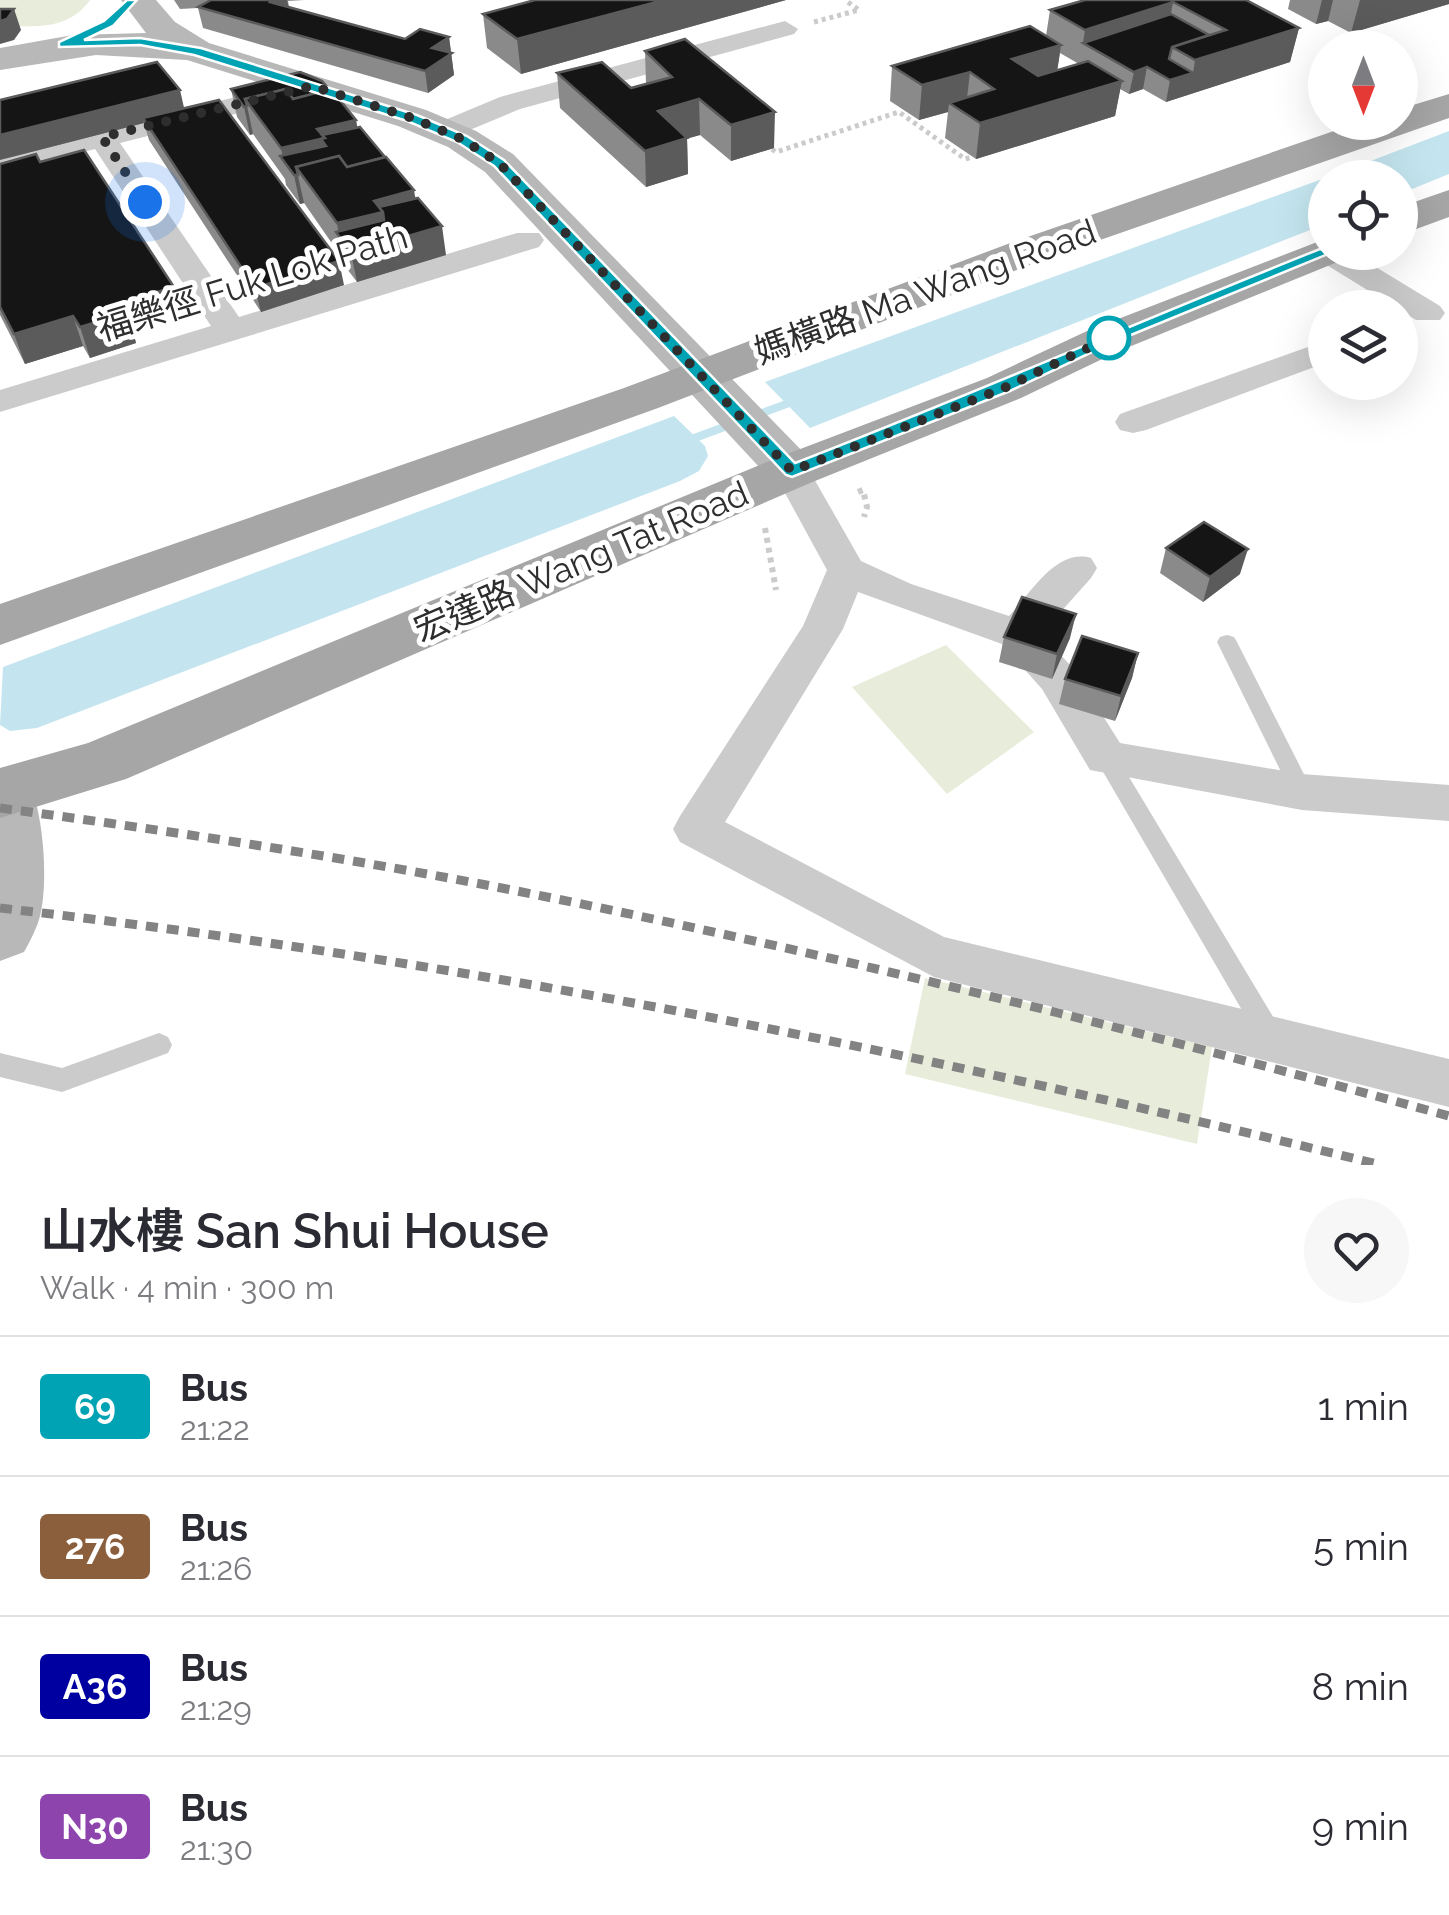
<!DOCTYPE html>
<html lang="en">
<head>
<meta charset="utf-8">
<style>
	:root { --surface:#fff; --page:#f7f7f7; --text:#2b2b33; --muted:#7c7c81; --line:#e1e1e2 }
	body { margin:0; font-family:Raleway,"Noto Sans TC",sans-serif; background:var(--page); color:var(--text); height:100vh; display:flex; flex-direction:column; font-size:38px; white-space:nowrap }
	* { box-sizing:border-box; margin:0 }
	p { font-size:32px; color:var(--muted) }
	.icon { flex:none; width:55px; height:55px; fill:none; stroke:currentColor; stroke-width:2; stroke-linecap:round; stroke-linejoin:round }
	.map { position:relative; height:1165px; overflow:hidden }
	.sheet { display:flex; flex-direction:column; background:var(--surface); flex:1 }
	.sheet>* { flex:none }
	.badge { padding:0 20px; border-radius:8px; font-size:35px; line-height:65px }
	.needle { width:65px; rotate:180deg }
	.fabs { position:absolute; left:1308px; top:30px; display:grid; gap:20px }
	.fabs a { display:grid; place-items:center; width:110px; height:110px; border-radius:50%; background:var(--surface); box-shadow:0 10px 40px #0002; font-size:50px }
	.you { position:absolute; width:50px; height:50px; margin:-25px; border:8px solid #fff; border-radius:50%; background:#1a73e8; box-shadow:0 0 0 15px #1a73e833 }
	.map>.badge { position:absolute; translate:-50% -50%; box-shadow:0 0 0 5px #fff }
	.round { display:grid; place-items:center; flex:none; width:105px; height:105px; border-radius:52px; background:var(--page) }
	.head { display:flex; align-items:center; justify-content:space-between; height:170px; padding:0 40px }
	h1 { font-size:48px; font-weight:600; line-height:75px }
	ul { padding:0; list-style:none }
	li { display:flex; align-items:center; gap:30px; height:140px; padding:0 40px; border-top:2px solid var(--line) }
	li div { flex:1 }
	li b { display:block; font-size:38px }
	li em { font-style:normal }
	li .badge { min-width:110px; font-weight:700; text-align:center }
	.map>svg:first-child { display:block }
	.green { fill:#e7edda }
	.water { fill:#c4e5ef }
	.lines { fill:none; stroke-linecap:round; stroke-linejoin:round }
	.stream { fill:#c4e5ef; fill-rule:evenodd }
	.path-far1 { stroke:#cbcbcb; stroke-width:5; stroke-dasharray:4 4; stroke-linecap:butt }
	.path { stroke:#cbcbcb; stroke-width:6; stroke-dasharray:5 5; stroke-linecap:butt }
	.lane { fill:#cbcbcb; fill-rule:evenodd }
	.street { fill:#cbcbcb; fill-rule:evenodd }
	.secondary { fill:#b8b8b8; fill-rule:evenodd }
	.primary { fill:#a6a6a6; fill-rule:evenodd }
	.rail { stroke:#838383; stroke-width:9; stroke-dasharray:12 9; stroke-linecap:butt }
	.wall { fill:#8a8a8a; fill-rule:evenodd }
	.shaded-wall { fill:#5b5b5b }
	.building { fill:#151515; stroke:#5b5b5b; stroke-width:2.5 }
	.line { fill:#00a3b4; stroke:#fff; stroke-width:2.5 }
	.walk { stroke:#2e2e2e; stroke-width:10; stroke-dasharray:0 18 }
	.stop-dot { fill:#fff; stroke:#00a3b4; stroke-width:5 }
	.labels { text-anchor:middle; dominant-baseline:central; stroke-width:10; stroke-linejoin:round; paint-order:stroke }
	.street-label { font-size:35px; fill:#2e2e2e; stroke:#fff }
</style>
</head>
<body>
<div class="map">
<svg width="1449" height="1165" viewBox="0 0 1449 1165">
	<rect width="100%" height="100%" fill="#fff"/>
	<g class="green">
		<path d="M 0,0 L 90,0 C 68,31 35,26 0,26 Z"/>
		<path d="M 946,645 L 1034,732 L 947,794 L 852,687 Z"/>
		<path d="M 925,978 L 1212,1047 L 1197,1144 L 905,1074 Z"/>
	</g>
	<g class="water">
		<path d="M 1449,131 L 1449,174 L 1400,194 L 1400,178 L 1326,178 Z"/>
		<path d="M 1325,178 L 1325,224 L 810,428 L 765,382 Z"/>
		<path d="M 674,416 L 705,446 L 708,456 L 699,471 L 680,481 L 37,728 L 10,731 L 0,725 L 3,667 Z"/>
	</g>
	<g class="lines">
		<path class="stream" d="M 802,394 L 806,395 L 808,398 L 806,401 L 685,446 L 677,446 L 675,443 L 677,440 Z"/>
		<g class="path-far1">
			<path d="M 814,22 L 859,10 L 845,0"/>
			<path d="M 772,149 L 776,152 L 899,112 L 965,159 L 972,157"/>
		</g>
		<g class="path">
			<path d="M 858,492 L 863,490 L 867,507 L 864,517"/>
			<path d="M 765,528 L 776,590"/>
		</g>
		<g class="lane">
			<path d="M 1227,635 L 1234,637 L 1237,642 L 1313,792 L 1310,798 L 1302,801 L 1294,798 L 1291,792 L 1217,642 L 1220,637 Z"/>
			<path d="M 1106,749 L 1114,752 L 1278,1025 L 1282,1033 L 1278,1041 L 1269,1045 L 1260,1041 L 1095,758 L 1098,752 Z"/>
			<path d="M 159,1033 L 168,1037 L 172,1045 L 168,1053 L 62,1092 L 0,1077 L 0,1053 L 62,1068 Z"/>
		</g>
		<g class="street">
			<path d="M 785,21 L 798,29 L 794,34 L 520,109 L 453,137 L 433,137 L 429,131 L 433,125 L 500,97 Z"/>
			<path d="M 289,84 L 299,86 L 303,92 L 299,98 L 120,143 L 239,317 L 517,233 L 539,233 L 544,240 L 539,247 L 0,412 L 0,390 L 211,326 L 95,149 L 0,173 L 0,155 Z"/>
			<path d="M 1325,243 L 1325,252 L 1351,252 L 1440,306 L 1445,313 L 1440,320 L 1416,320 L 1317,259 L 1312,252 Z"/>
			<path d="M 1325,341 L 1325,363 L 1146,430 L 1133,433 L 1120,430 L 1115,422 L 1120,414 Z"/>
			<path d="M 792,459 L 805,463 L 861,561 L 911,584 L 1009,616 C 1031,593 1056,548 1091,558 L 1097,568 L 1091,578 L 1041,634 L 1072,667 L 1120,743 L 1302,774 L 1449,785 L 1449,821 L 1302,810 L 1090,770 L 1042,689 L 1002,644 L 858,592 L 843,629 L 725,822 L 944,937 L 1449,1059 L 1449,1107 L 934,977 L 680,842 L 673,829 L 680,816 L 803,626 L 827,570 L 773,471 L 779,463 Z"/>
		</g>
		<g class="secondary">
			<path d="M 121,0 L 156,0 L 175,22 L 209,43 L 426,110 L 476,131 L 513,154 L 810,459 L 818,471 L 810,483 L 792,487 L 774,483 L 485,172 L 448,147 L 398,126 L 187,60 L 96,55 L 0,70 L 0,48 L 73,35 L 146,33 Z"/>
			<path d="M 4,767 L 26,775 C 43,806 49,880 40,916 C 37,928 30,941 24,952 L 0,961 L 0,769 Z"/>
		</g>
		<g class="primary">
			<path d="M 1449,94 L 1449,118 L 1043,260 L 658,408 L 0,645 L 0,604 L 624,388 L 1013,242 L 1360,122 L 1400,122 L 1400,109 Z"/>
			<path d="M 1449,190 L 1449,217 L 1400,235 L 1400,207 Z"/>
			<path d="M 1325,239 L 1325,252 L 1346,252 L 1340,261 L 1119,351 L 1021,398 L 810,483 L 126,779 L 0,818 L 0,768 L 88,743 L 774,459 L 987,378 L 1087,331 Z"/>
		</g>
		<g class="rail">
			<path d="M 0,808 C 185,833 370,861 552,898 C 854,959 1152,1034 1449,1116"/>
			<path d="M 0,908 C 471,962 921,1052 1381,1165"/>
		</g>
	</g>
	<g class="wall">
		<path d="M 174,0 L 304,0 L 288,1 L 289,7 L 405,39 L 449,37 L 454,75 L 428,93 L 203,28 L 198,8 L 180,9 Z"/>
		<path d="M 535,0 L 786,0 L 521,74 L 487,48 L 483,14 Z"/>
		<path d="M 1085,0 L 1246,0 L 1299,28 L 1290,62 L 1166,102 L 1143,89 L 1129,94 L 1120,89 L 1115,116 L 976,159 L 945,138 L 948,112 L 919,120 L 890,101 L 892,66 L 1046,36 L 1050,10 ZM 1060,53 L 1079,64 L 1057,70 Z"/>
		<path d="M 1290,0 L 1449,0 L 1449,4 L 1351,33 L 1328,21 L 1316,24 L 1288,9 Z"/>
		<path d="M 645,51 L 774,148 L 731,161 L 700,135 L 687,138 L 688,174 L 646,187 L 560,108 L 557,73 L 631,88 L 646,84 Z"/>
		<path d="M 231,89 L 356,120 L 357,127 L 416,198 L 446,255 L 357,282 L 341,261 L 340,255 L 304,203 L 300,204 L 286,185 L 285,179 L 253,134 L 250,135 L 237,117 Z"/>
		<path d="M 184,108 L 344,285 L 261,312 L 149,140 L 144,123 L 0,160 Z"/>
		<path d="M 40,162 L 183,317 L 133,332 L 136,343 L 90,358 L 83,346 L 25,364 L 0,315 L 0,164 Z"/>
		<path d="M 1166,548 L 1240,574 L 1203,602 L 1160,573 Z"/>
		<path d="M 1004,637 L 1070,638 L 1052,679 L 999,662 Z"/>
		<path d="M 1138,653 L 1132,678 L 1115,721 L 1059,704 L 1065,679 Z"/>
	</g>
	<g class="shaded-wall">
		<path d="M 272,0 L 287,0 L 290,13 L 270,2 Z"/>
		<path d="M 664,0 L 786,0 L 521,74 L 517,39 Z"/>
		<path d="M 1322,0 L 1333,0 L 1328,21 L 1316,24 Z"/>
		<path d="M 1360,0 L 1449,0 L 1449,4 L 1351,33 Z"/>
		<path d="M 1173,2 L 1167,36 L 1083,43 L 1085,30 Z"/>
		<path d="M 14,9 L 21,30 L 14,40 L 0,44 L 0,21 Z"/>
		<path d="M 1299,28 L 1290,62 L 1166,102 L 1170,80 L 1193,73 L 1195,60 Z"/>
		<path d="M 449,37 L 454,75 L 428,93 L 425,71 L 432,48 Z"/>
		<path d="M 1061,45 L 1056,79 L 1008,94 L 1012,59 Z"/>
		<path d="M 1147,67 L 1143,89 L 1129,94 L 1134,72 Z"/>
		<path d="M 970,72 L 966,107 L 949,103 L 948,112 L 919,120 L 922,85 Z"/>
		<path d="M 1122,81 L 1115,116 L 976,159 L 980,123 Z"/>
		<path d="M 180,90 L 185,112 L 143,118 L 144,123 L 0,160 L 0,135 Z"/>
		<path d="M 699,99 L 700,135 L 659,147 L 658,111 Z"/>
		<path d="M 247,106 L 253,134 L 250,135 L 244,107 Z"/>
		<path d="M 294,107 L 356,120 L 362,155 L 296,167 L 304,203 L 300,204 L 294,175 L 284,162 L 281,148 Z"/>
		<path d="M 775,112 L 774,148 L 731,161 L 731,125 Z"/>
		<path d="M 687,138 L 688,174 L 646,187 L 645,151 Z"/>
		<path d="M 414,190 L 420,227 L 442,226 L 446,255 L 357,282 L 351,253 L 339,237 L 337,223 L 374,201 Z"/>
		<path d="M 339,261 L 344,285 L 261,312 L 255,288 Z"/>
		<path d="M 174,287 L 183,317 L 133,332 L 136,343 L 90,358 L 80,327 L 120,303 Z"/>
		<path d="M 73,316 L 83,346 L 25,364 L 14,334 Z"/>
		<path d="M 1248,549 L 1240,574 L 1203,602 L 1210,577 Z"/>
		<path d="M 1076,614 L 1070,638 L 1052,679 L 1057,654 Z"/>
		<path d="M 1138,653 L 1132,678 L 1115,721 L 1121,696 Z"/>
	</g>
	<g class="building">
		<path d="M 211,0 L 272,0 L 270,2 L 405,39 L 420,29 L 449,37 L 432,48 L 452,53 L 425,71 L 198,7 Z"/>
		<path d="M 535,0 L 664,0 L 517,39 L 483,14 Z"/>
		<path d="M 1085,0 L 1246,0 L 1299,28 L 1195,60 L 1172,47 L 1226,30 L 1173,2 L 1085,30 L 1050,10 Z"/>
		<path d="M 0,9 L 14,9 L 7,19 L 0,21 Z"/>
		<path d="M 1171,14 L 1209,35 L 1172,47 L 1169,59 L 1193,73 L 1170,80 L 1147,67 L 1134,72 L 1083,43 Z"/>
		<path d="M 1030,26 L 1061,45 L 1012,59 L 1038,76 L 1088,61 L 1122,81 L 980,123 L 949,103 L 994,89 L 970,72 L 922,85 L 892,66 Z"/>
		<path d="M 685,39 L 775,112 L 731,125 L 699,99 L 658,111 L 687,138 L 645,151 L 557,73 L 602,62 L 631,88 L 672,77 L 645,51 Z"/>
		<path d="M 157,62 L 180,90 L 0,135 L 0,100 Z"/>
		<path d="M 300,72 L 322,81 L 330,90 L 293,99 L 286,89 L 245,99 L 247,106 L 244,107 L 231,89 Z"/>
		<path d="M 286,89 L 293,99 L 331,89 L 356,120 L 317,129 L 325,138 L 281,148 L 245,99 Z"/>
		<path d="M 219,100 L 339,261 L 255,288 L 143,118 Z"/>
		<path d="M 360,127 L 385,157 L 347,167 L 339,156 L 296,167 L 298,175 L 294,175 L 280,156 L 326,146 L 321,139 L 325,138 L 322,135 Z"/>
		<path d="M 84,150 L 174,287 L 120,303 L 127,313 L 80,327 L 73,316 L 14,334 L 0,307 L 0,164 L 36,154 L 40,162 Z"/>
		<path d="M 339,156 L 347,167 L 386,157 L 414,190 L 374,201 L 383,212 L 337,223 L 296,167 Z"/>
		<path d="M 418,198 L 442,226 L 351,253 L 336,232 L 384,220 L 383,212 L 379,207 Z"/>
		<path d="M 1204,522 L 1248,549 L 1210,577 L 1166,548 Z"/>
		<path d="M 1022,597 L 1076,614 L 1057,654 L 1004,637 Z"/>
		<path d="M 1082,636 L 1138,653 L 1121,696 L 1065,679 Z"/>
	</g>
	<path class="line" d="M 127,0 L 137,0 L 113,26 L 84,40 L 140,38 L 201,48 L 417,115 L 467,136 L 504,160 L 795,463 C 971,395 1144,319 1320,249 L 1333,252 L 1109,344 L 1010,391 L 792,477 L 786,475 L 494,166 L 457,142 L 407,121 L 194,55 L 140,45 L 59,47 L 59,42 L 104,21 Z"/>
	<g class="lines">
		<path class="walk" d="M 145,202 L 102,137 L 312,86 L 412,118 L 462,139 L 499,163 L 792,471 L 1004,388 L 1109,338"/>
	</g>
	<circle class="stop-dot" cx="1109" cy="338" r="20"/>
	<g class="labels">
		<g class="street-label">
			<text transform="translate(252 282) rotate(-17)">福樂徑 Fuk Lok Path</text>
			<text transform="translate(925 291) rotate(-20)">媽橫路 Ma Wang Road</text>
			<text transform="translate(581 561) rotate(-23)">宏達路 Wang Tat Road</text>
		</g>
	</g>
</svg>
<div class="fabs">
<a><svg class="needle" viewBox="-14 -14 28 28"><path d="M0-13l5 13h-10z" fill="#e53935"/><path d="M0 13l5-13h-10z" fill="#7c7c81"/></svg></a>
<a><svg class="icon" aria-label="locate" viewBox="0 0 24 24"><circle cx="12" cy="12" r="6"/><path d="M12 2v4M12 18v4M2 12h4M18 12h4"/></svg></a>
<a><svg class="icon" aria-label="layers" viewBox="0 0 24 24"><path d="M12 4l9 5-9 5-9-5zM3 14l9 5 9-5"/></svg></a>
</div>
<div class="you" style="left:145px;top:202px"></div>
</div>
<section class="sheet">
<div class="head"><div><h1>山水樓 San Shui House</h1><p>Walk · 4 min · 300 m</p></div><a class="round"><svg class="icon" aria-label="heart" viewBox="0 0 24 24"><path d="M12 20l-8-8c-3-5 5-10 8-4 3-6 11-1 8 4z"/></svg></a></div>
<ul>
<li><span class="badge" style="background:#00a3b4;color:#fff">69</span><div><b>Bus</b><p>21:22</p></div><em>1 min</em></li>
<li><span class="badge" style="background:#8b5e3c;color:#fff">276</span><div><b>Bus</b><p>21:26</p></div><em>5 min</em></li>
<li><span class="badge" style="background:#0000a0;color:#fff">A36</span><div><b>Bus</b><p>21:29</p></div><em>8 min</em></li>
<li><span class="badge" style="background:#8e44ad;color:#fff">N30</span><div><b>Bus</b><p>21:30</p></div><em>9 min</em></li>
</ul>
</section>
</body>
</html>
